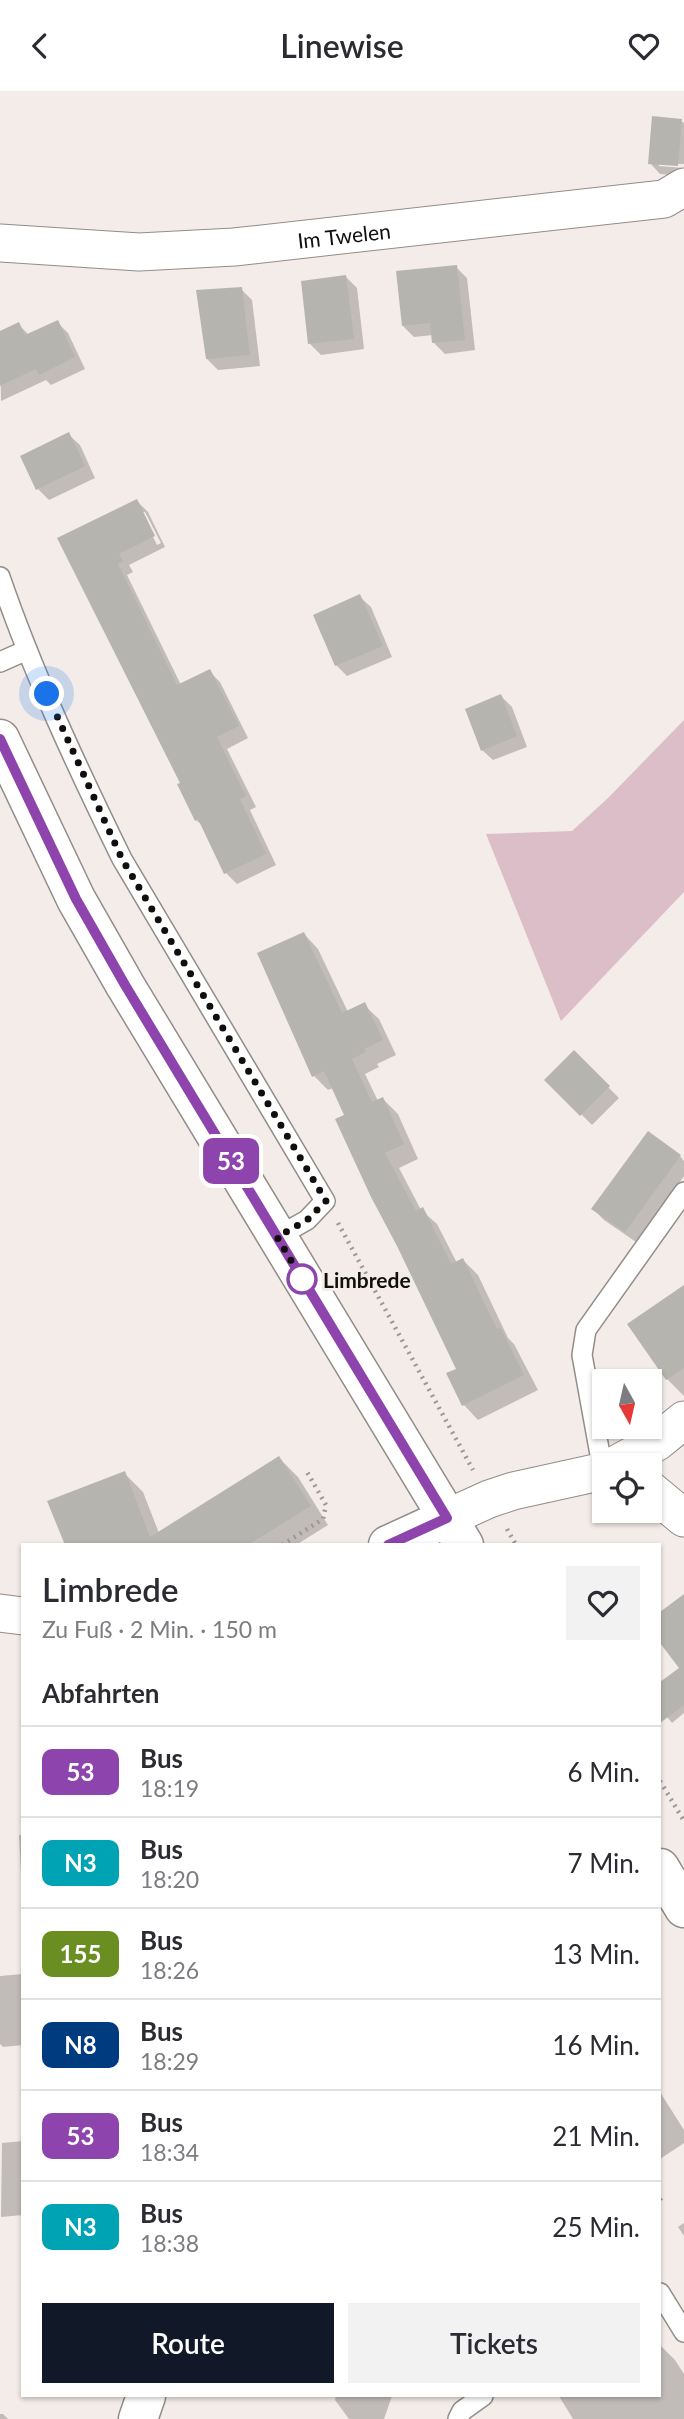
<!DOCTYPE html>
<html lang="de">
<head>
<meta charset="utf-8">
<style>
	:root { --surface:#fff; --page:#f2f2f3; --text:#2b2b33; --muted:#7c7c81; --line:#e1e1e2; --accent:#111827 }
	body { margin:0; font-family:Lato,sans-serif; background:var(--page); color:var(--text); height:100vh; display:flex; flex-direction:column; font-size:26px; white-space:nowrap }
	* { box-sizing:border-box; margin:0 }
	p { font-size:23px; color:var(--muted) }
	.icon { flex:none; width:38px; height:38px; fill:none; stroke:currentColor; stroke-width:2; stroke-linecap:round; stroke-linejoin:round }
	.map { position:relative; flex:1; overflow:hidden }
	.sheet { position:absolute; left:21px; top:1452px; width:640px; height:854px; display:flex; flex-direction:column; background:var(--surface); border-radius:0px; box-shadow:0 2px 5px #0004 }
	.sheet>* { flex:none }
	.badge { padding:0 14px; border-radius:10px; font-size:24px; line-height:46px }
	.needle { width:46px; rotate:172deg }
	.tools { position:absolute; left:592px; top:1278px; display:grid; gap:14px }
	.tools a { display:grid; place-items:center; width:70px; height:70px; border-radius:0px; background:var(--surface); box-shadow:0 2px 5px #0004; font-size:35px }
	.you { position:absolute; width:35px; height:35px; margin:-18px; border:5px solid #fff; border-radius:50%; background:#1a73e8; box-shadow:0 0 0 10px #1a73e833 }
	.map>.badge { position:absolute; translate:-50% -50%; box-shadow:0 0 0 4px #fff }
	h2 { padding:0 21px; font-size:26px; line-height:63px }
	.round { display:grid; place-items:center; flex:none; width:74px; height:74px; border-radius:0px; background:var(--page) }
	.overview { display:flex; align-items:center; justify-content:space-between; height:119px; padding:0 21px }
	h1 { font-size:33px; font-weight:600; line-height:52px }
	.primary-button { display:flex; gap:14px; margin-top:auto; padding:14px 21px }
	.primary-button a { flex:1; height:80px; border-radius:0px; background:var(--accent); color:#fff; font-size:28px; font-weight:600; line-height:80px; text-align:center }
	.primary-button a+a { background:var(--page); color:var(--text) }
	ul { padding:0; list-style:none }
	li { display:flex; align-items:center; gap:21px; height:91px; padding:0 21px; border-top:2px solid var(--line) }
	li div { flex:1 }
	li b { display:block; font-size:26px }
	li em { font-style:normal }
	li .badge { min-width:77px; font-weight:700; text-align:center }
	header { display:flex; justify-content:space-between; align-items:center; height:91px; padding:0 21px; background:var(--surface); font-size:32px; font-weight:600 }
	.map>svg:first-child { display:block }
	.green { fill:#dcbec9 }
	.shadow { fill:#0003; fill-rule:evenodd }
	.building { fill:#b6b4ae }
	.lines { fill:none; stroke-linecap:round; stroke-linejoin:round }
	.service-casing { stroke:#928d89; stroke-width:22 }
	.minor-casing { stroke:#928d89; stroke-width:39 }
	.tertiary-casing { stroke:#928d89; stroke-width:41 }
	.secondary-casing { stroke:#928d89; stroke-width:41 }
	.path { stroke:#9e9996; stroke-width:4.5; stroke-dasharray:2 5; stroke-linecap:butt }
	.service { stroke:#fff; stroke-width:19 }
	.minor { stroke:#fff; stroke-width:37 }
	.tertiary { stroke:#fff; stroke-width:38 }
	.secondary { stroke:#fff; stroke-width:38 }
	.line-casing { stroke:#fff; stroke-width:16 }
	.line { stroke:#8e44ad; stroke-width:10 }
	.walk { stroke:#110f0e; stroke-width:7; stroke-dasharray:0 12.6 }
	.stop-dot { fill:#fff; stroke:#8e44ad; stroke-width:3.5 }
	.labels { text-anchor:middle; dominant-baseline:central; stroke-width:6; stroke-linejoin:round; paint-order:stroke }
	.street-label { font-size:21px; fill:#110f0e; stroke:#f3ece8 }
	.stop-label { font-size:21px; font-weight:bold; fill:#110f0e; stroke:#f3ece8; text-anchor:start }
</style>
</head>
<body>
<header><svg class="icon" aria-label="back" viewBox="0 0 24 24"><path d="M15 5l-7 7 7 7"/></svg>Linewise<svg class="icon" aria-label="heart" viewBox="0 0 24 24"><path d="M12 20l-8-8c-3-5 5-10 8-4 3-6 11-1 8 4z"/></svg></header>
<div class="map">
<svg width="684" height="2328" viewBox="0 0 684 2328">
	<rect width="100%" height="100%" fill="#f3ece8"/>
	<path class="green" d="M 684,629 L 684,801 L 561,930 L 486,743 L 572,740 L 608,707 Z"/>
	<g class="shadow">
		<path d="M 681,30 L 684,32 L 684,73 L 659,72 L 659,75 L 684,77 L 684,85 L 660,83 L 650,72 Z"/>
		<path d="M 456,176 L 467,187 L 475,259 L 445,263 L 434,252 L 433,244 L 414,246 L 403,235 Z"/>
		<path d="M 346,186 L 357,197 L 364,258 L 321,264 L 310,253 Z"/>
		<path d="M 241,198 L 252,209 L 260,275 L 218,279 L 207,268 Z"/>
		<path d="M 57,231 L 68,242 L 85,278 L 51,294 L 46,289 L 1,310 L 0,242 L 19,234 L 29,244 Z"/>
		<path d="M 69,344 L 80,354 L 95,387 L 49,409 L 38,398 Z"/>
		<path d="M 137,410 L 148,421 L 165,456 L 129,474 L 133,481 L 127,484 L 181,594 L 209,580 L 220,591 L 248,647 L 227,658 L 256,716 L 250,719 L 276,774 L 237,793 L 226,782 L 205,737 L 196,729 L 182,693 L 60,448 ZM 141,421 L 145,421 L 161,452 L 157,454 Z"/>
		<path d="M 360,506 L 371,516 L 392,566 L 347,585 L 336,574 Z"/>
		<path d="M 501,605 L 512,616 L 527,656 L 493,669 L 482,659 Z"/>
		<path d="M 304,843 L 318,858 L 348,921 L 364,914 L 379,928 L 396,964 L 377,973 L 379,976 L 365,983 L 378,1010 L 383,1008 L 398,1023 L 418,1068 L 399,1077 L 421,1119 L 437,1133 L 457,1172 L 463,1169 L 478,1184 L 508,1247 L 514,1253 L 538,1299 L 478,1329 L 464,1314 L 448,1283 L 459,1279 L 333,997 L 328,999 L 314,985 Z"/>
		<path d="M 574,962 L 619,1007 L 592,1034 L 547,989 Z"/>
		<path d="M 680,1065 L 684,1070 L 684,1085 L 636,1151 L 604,1129 L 593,1118 Z"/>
		<path d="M 684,1196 L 684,1305 L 667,1288 L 630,1233 Z"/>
		<path d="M 279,1367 L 298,1386 L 328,1434 L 296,1454 L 67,1454 L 49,1411 L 124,1382 L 143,1401 L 159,1442 Z"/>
		<path d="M 671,1585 L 684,1602 L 684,1622 L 672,1632 L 660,1617 L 660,1593 Z"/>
		<path d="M 19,1744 L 23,1744 L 23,1785 L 21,1783 Z"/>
		<path d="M 23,1883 L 23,1954 L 3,1956 L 0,1953 L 0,1885 Z"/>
		<path d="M 660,2001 L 684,2039 L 684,2052 L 660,2068 Z"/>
		<path d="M 23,2050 L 23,2124 L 1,2126 L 2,2052 Z"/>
		<path d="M 684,2132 L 684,2145 L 678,2136 Z"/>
		<path d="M 660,2254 L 675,2269 L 684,2283 L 684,2328 L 573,2328 L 559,2305 L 660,2305 Z"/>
		<path d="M 336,2305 L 392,2305 L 384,2328 L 349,2328 L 335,2309 Z"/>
		<path d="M 0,2323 L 3,2323 L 8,2328 L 0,2328 Z"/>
	</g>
	<g class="building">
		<path d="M 652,25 L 682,28 L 678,75 L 648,73 Z"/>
		<path d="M 457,174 L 465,249 L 432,252 L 430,232 L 402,235 L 396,180 Z"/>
		<path d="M 346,184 L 354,248 L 308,253 L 301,190 Z"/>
		<path d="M 242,196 L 250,264 L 206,268 L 196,199 Z"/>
		<path d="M 58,229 L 75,266 L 39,284 L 36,278 L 0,295 L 0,240 L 19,231 L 25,244 Z"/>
		<path d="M 69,341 L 85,375 L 36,399 L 20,365 Z"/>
		<path d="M 137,408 L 155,445 L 119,463 L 123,470 L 118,473 L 177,594 L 210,578 L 239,635 L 217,646 L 246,705 L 240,708 L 266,763 L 224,783 L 198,728 L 195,730 L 177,693 L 180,692 L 57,447 Z"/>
		<path d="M 360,503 L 383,555 L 335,575 L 313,524 Z"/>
		<path d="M 501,603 L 517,645 L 481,660 L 465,618 Z"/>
		<path d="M 304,841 L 342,922 L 365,911 L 383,949 L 364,958 L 366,961 L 352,968 L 372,1011 L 383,1006 L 404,1053 L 385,1062 L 416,1120 L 423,1116 L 451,1173 L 463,1167 L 497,1238 L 500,1236 L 524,1284 L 462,1315 L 446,1282 L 456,1278 L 397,1155 L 371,1106 L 335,1028 L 344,1024 L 324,980 L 312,986 L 257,862 Z"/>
		<path d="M 574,959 L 610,995 L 580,1025 L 544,989 Z"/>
		<path d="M 648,1040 L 681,1064 L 625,1141 L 591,1118 Z"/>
		<path d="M 684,1194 L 684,1277 L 666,1289 L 627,1233 Z"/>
		<path d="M 279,1365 L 311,1415 L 248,1454 L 65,1454 L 47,1410 L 125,1380 L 150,1446 Z"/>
		<path d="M 684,1503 L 684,1614 L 660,1632 L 660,1591 L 679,1577 L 660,1552 L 660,1521 Z"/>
	</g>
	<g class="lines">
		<defs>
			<g id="service">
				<path d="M 0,486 C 33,582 77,676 122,768 L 325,1110 L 307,1129 L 277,1146"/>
				<path d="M 0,571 L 27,559"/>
				<path d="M 603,1380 L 582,1264 L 586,1239 L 684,1101"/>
				<path d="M 660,2202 L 684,2241"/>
				<path d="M 458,2328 L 462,2320 L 483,2305"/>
			</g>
			<g id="minor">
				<path id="s1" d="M 0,152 L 139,161 L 234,156 L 664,108 L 684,96"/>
				<path d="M 615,1374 L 657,1351 L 684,1329"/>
				<path d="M 649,1398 L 684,1427"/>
				<path d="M 447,1427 L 489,1408 L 513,1400 L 604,1380"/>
				<path d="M 0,1522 L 23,1525"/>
			</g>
			<g id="tertiary">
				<path d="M 388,1454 L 447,1427"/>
				<path d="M 138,2328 L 146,2305"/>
			</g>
			<g id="secondary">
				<path d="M 0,648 L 76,808 L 125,894 L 464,1454"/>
				<path d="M 660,1777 L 684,1817"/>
			</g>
		</defs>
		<use href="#service" class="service-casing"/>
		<use href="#minor" class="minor-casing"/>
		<use href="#tertiary" class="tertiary-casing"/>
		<use href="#secondary" class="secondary-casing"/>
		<g class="path">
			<path d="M 338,1132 L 473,1379"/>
			<path d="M 507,1438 L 516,1454"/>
			<path d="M 282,1454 L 323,1428 L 326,1414 L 307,1381"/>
			<path d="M 660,1690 L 684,1730"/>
			<path d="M 660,2108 L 663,2114"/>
		</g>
		<use href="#service" class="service"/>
		<use href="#minor" class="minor"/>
		<use href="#tertiary" class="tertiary"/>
		<use href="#secondary" class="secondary"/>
	</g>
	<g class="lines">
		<defs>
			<path id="line" d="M 0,648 L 76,808 L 125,894 L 447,1427 L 388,1454"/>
		</defs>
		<use href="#line" class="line-casing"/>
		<use href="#line" class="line"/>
		<path class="walk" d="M 47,603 L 122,768 L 326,1110 L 307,1129 L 277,1146 L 304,1191 L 302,1188"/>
	</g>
	<circle class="stop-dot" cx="302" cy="1188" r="14"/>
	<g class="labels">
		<g class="street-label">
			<text stroke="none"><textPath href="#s1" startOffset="345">Im Twelen</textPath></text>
		</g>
		<g class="stop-label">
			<text x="323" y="1188">Limbrede</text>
		</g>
	</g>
</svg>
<div class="tools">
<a><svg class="needle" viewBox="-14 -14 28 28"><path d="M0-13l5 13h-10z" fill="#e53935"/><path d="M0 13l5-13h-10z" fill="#7c7c81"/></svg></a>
<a><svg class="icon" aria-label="locate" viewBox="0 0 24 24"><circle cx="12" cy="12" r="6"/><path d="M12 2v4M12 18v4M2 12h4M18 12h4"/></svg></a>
</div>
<div class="you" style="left:47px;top:603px"></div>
<b class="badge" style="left:231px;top:1070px;background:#8e44ad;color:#fff">53</b>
<section class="sheet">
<div class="overview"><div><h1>Limbrede</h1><p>Zu Fuß · 2 Min. · 150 m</p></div><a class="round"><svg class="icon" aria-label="heart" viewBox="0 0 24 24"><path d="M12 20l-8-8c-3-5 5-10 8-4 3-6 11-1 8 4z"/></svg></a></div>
<h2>Abfahrten</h2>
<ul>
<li><span class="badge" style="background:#8e44ad;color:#fff">53</span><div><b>Bus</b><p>18:19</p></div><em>6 Min.</em></li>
<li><span class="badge" style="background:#00a3b4;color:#fff">N3</span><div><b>Bus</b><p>18:20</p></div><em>7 Min.</em></li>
<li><span class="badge" style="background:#6b8e23;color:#fff">155</span><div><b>Bus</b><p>18:26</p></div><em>13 Min.</em></li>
<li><span class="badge" style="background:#003b80;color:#fff">N8</span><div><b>Bus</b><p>18:29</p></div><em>16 Min.</em></li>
<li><span class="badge" style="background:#8e44ad;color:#fff">53</span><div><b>Bus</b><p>18:34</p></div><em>21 Min.</em></li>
<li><span class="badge" style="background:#00a3b4;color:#fff">N3</span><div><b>Bus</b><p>18:38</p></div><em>25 Min.</em></li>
</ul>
<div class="primary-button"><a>Route</a><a>Tickets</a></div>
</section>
</div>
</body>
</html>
